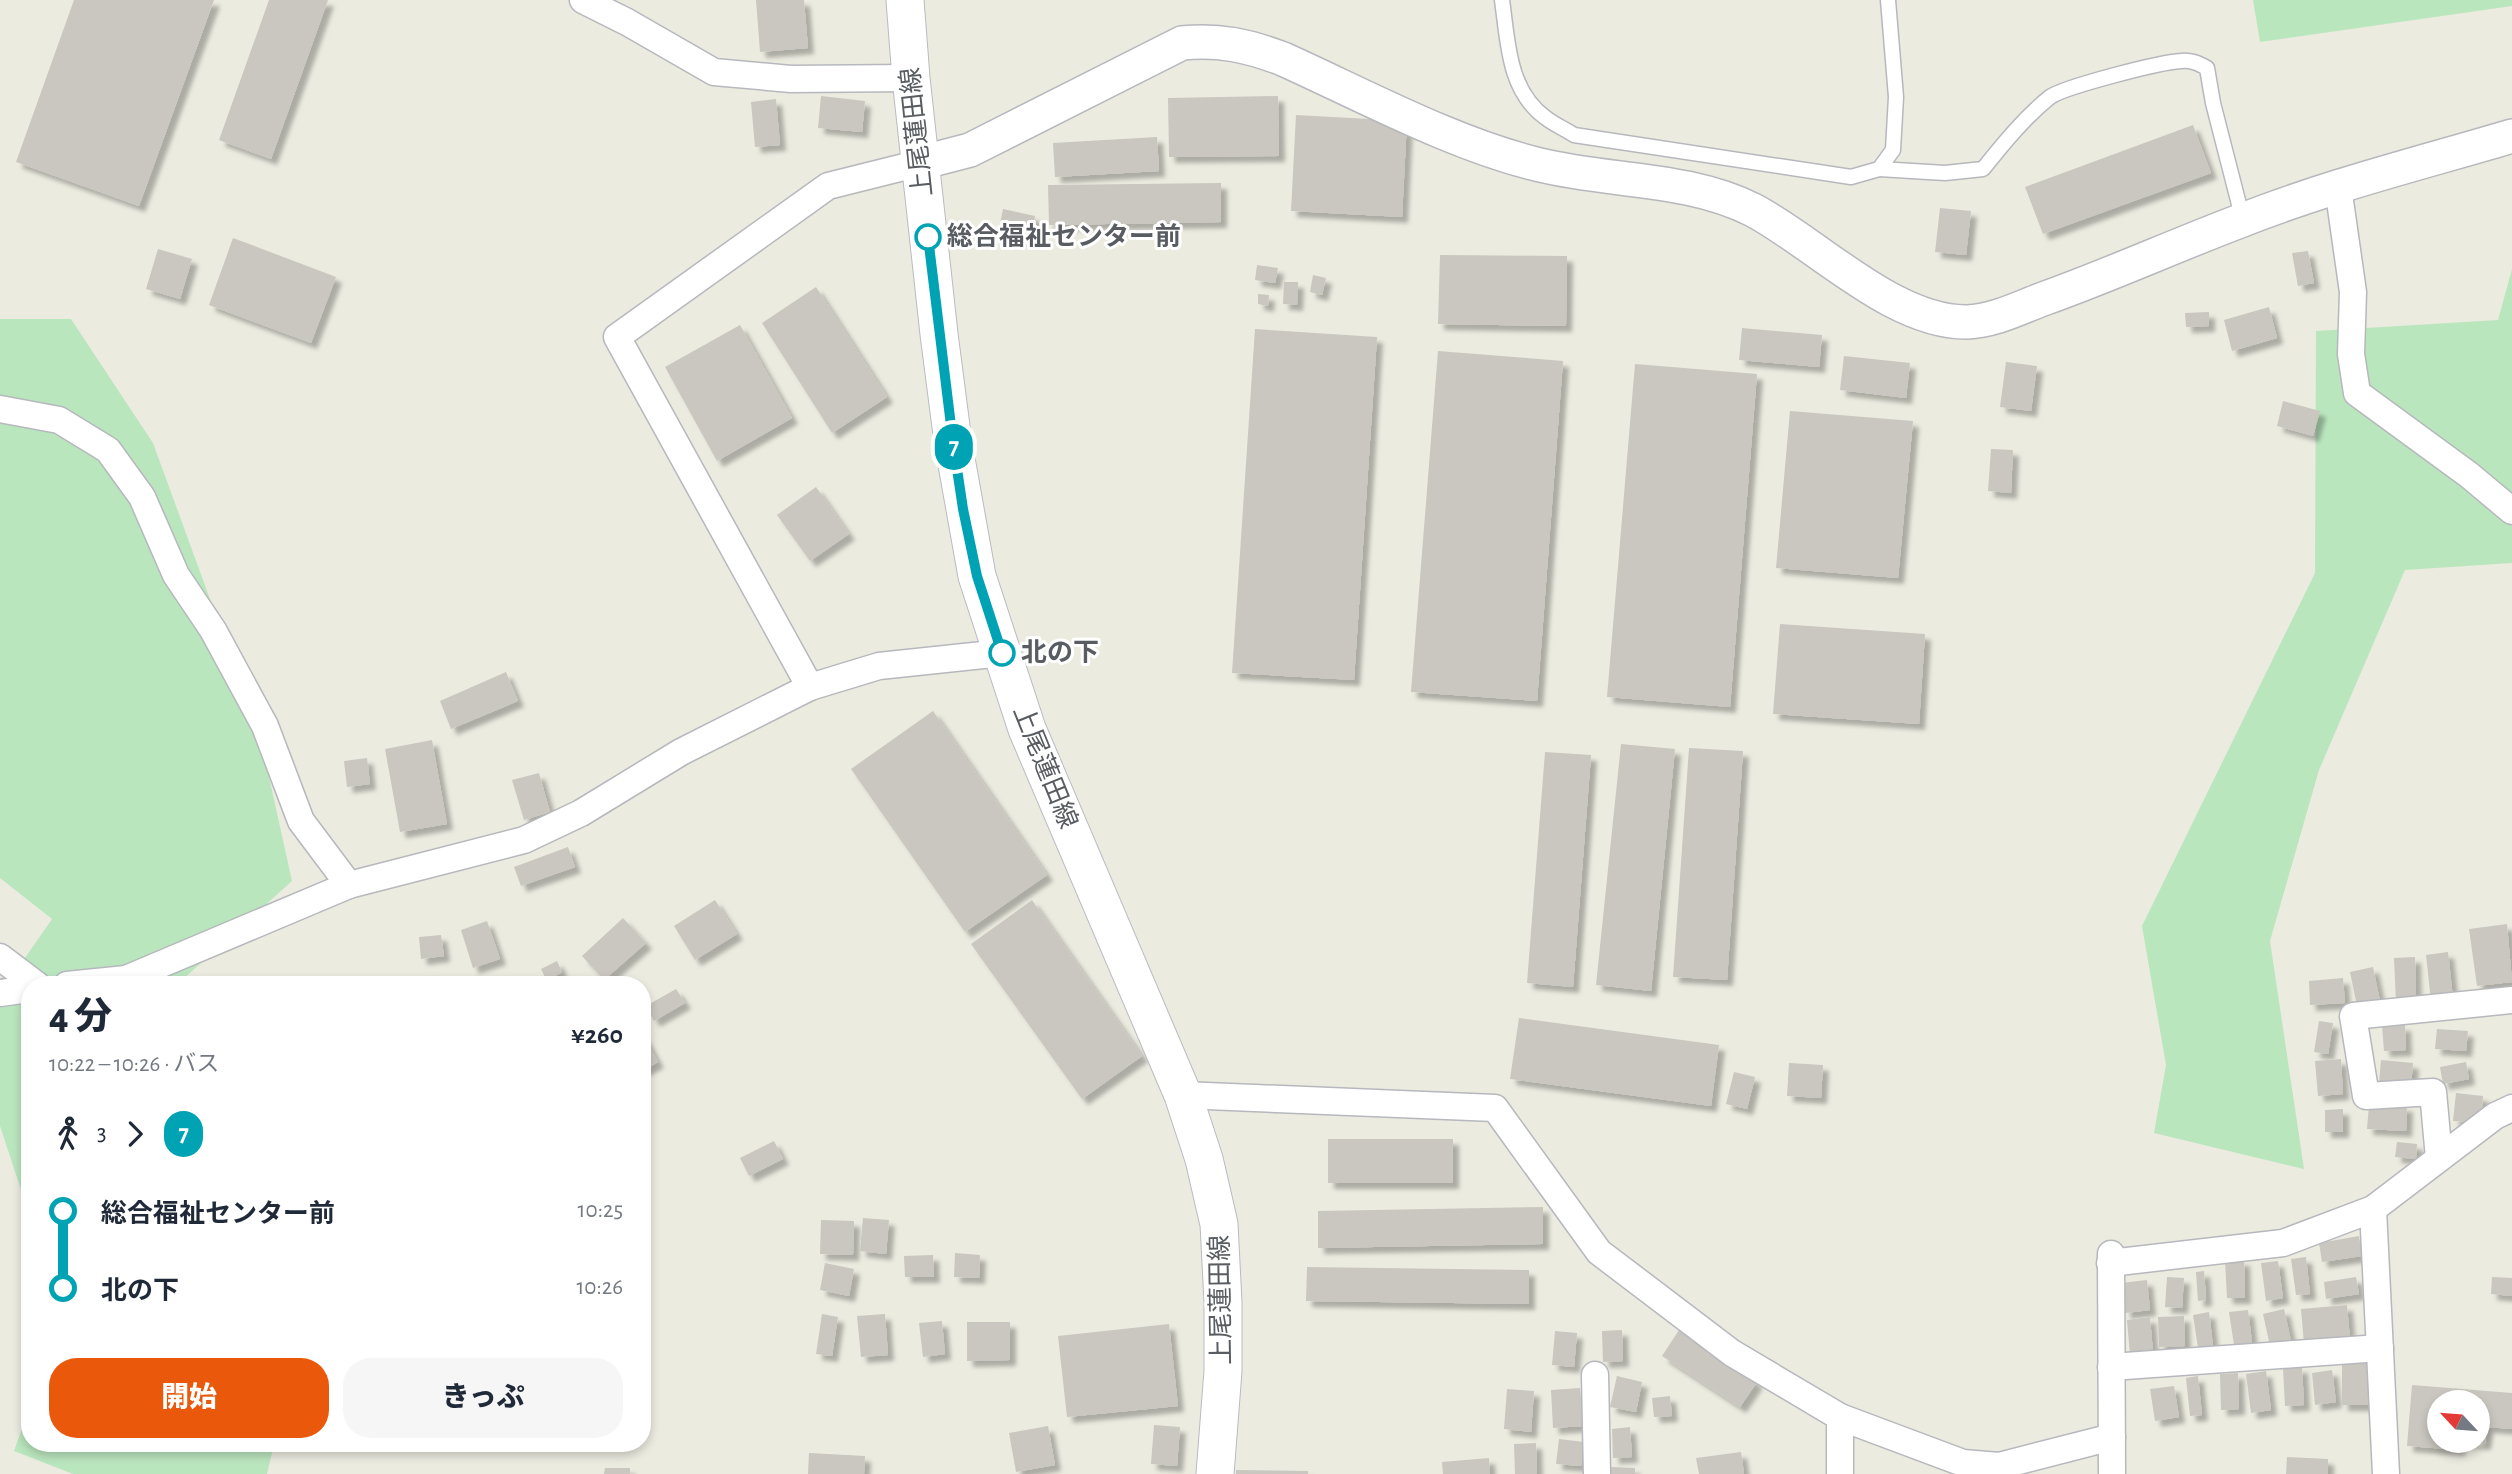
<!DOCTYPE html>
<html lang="ja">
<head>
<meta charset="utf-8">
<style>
	:root { --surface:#fff; --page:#f6f6f7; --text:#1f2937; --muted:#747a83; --accent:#ea580c }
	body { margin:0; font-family:"Alegreya Sans","Noto Sans JP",sans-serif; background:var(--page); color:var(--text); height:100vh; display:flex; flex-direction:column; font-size:26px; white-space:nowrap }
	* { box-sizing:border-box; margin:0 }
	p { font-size:23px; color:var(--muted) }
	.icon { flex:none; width:38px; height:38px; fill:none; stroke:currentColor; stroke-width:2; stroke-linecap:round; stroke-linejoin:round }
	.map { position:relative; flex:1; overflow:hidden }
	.sheet { position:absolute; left:21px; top:976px; width:630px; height:476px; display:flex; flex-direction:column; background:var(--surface); border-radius:28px; box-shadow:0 4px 10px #0003 }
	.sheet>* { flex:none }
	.badge { padding:0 14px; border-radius:23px; font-size:24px; line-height:46px }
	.needle { width:46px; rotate:296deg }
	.tools { position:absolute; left:2427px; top:1390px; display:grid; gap:14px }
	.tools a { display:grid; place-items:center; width:63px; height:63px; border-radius:50%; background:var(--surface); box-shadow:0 4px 10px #0003; font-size:35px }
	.map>.badge { position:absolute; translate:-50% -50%; box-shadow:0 0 0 4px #fff }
	.legs { display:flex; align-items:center; gap:10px; height:77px; padding:0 28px; font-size:23px }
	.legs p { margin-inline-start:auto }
	.head { display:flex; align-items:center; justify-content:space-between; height:119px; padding:0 28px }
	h1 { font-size:38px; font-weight:800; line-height:52px }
	.cta { display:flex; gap:14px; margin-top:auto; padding:14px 28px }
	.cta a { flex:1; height:80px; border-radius:28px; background:var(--accent); color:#fff; font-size:28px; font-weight:800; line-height:80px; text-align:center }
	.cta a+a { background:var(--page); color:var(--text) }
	ul { padding:0 28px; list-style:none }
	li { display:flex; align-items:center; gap:24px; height:77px; font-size:26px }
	li i { display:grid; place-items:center; width:10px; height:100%; margin:0 9px; background:currentColor }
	li i::after { content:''; width:18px; height:18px; margin:-9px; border:5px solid; border-radius:50%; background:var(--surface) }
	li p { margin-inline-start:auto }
	li:first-child i { background:linear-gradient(#0000 50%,currentColor 0) }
	li:last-child i { background:linear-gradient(currentColor 50%,#0000 0) }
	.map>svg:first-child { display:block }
	.green { fill:#bae6be }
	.building { fill:#c9c7bf; filter:url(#shadow) }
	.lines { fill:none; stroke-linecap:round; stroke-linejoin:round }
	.service-casing { stroke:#b6b8bd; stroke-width:17 }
	.minor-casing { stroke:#b6b8bd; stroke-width:29 }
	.tertiary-casing { stroke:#b6b8bd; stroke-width:36 }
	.secondary-casing { stroke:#b9bbc2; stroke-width:39 }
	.service { stroke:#fff; stroke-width:14 }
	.minor { stroke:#fff; stroke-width:26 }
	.tertiary { stroke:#fff; stroke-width:33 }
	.secondary { stroke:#fff; stroke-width:37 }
	.line-1-casing { stroke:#fff; stroke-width:16 }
	.line-1 { stroke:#00a3b4; stroke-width:10 }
	.stop-1-dot { fill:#fff; stroke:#00a3b4; stroke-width:3.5 }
	.labels { text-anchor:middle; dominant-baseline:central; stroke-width:6; stroke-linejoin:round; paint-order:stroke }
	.street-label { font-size:26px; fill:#595c61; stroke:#fff }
	.stop-label { font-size:26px; font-weight:bold; fill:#595c61; stroke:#fff; text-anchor:start }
</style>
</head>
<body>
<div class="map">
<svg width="2512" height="1474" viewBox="0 0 2512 1474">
	<defs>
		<filter id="shadow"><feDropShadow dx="6" dy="6" stdDeviation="2" flood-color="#0004"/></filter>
	</defs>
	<rect width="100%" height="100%" fill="#ecebe0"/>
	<g class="green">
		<path d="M 2253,0 L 2512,0 L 2512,6 L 2260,42 Z"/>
		<path d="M 2512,269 L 2512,563 L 2405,570 L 2319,770 L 2270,941 L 2304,1169 L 2154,1133 L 2166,1065 L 2142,926 L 2315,573 L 2316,331 L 2498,320 Z"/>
		<path d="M 0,319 L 71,319 L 153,443 L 260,736 L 292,881 L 181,981 L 200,985 L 30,985 L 30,1217 L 0,1126 L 0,994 L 52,919 L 0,878 Z"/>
		<path d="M 30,1406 L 30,1444 L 274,1444 L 267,1474 L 73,1474 L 14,1451 Z"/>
	</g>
	<g class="building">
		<path d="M 74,0 L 214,0 L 139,206 L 16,162 Z"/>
		<path d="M 269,0 L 328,0 L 271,159 L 219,140 Z"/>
		<path d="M 756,0 L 804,0 L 808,48 L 760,52 Z"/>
		<path d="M 821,96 L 865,101 L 862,132 L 818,128 Z"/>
		<path d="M 1278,96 L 1279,156 L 1169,157 L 1168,98 Z"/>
		<path d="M 776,99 L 780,145 L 755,147 L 751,102 Z"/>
		<path d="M 1296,115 L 1407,121 L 1402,217 L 1291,211 Z"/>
		<path d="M 2193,125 L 2211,173 L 2043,234 L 2025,187 Z"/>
		<path d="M 1157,137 L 1159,171 L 1055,177 L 1053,143 Z"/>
		<path d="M 1221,183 L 1221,222 L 1049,225 L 1048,185 Z"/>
		<path d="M 1940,208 L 1971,211 L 1966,255 L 1935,252 Z"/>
		<path d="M 1003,209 L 1035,216 L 1030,241 L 998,234 Z"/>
		<path d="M 233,238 L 336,277 L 311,343 L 209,305 Z"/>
		<path d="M 158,249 L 192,259 L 180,299 L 146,289 Z"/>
		<path d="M 2308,251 L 2314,283 L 2298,286 L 2292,253 Z"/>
		<path d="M 1440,255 L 1567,256 L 1566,326 L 1438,324 Z"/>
		<path d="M 1257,265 L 1278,268 L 1275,283 L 1255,280 Z"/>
		<path d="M 1313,275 L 1326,278 L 1322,295 L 1310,292 Z"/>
		<path d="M 1284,282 L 1298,282 L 1297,305 L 1283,304 Z"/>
		<path d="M 816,287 L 887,397 L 832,433 L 762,323 Z"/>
		<path d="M 1258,294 L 1269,295 L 1268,306 L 1258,304 Z"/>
		<path d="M 2269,307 L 2277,338 L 2232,351 L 2224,320 Z"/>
		<path d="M 2209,312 L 2209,326 L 2186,327 L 2185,313 Z"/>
		<path d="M 740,325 L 792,418 L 717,461 L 665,367 Z"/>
		<path d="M 1742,328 L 1822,335 L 1819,367 L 1739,360 Z"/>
		<path d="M 1255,329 L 1377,337 L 1354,680 L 1232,673 Z"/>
		<path d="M 1438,351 L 1563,361 L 1537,701 L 1411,692 Z"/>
		<path d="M 1844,356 L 1910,363 L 1906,398 L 1840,390 Z"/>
		<path d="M 2006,362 L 2037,366 L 2031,411 L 2000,407 Z"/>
		<path d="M 1635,364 L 1757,374 L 1730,707 L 1607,697 Z"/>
		<path d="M 2283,401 L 2320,411 L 2313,436 L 2277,426 Z"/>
		<path d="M 1790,411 L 1913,421 L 1898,578 L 1776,568 Z"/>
		<path d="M 1991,449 L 2013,450 L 2011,493 L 1988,491 Z"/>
		<path d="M 816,487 L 849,534 L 810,561 L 777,515 Z"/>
		<path d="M 1780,624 L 1925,634 L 1919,724 L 1773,714 Z"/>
		<path d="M 506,672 L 518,701 L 451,729 L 440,701 Z"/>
		<path d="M 933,711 L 1047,875 L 965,932 L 851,769 Z"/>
		<path d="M 432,740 L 447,824 L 400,832 L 385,749 Z"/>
		<path d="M 1621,744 L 1675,749 L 1651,991 L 1596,985 Z"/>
		<path d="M 1689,748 L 1743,751 L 1727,980 L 1673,977 Z"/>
		<path d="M 1545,752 L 1591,755 L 1573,987 L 1527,983 Z"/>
		<path d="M 367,758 L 370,784 L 347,787 L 344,761 Z"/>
		<path d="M 539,773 L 550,812 L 524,820 L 512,780 Z"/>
		<path d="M 568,847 L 575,867 L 521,886 L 514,867 Z"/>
		<path d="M 715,900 L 737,934 L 695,960 L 674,926 Z"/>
		<path d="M 1032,900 L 1142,1056 L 1082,1099 L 971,944 Z"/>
		<path d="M 623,918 L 646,943 L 604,980 L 582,956 Z"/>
		<path d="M 487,921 L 500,959 L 473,968 L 461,930 Z"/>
		<path d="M 2507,924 L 2512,982 L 2477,986 L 2469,929 Z"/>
		<path d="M 441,935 L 444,956 L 421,959 L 419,937 Z"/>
		<path d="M 2448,952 L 2453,998 L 2431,1001 L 2426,955 Z"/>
		<path d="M 2415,957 L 2416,1001 L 2396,1002 L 2394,958 Z"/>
		<path d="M 557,961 L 562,972 L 547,981 L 541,969 Z"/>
		<path d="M 2373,967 L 2380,1001 L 2357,1006 L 2350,972 Z"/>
		<path d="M 2343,978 L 2345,1003 L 2310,1005 L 2309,981 Z"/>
		<path d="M 676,989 L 685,1003 L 654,1021 L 646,1006 Z"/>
		<path d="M 1519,1018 L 1719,1045 L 1711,1106 L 1510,1079 Z"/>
		<path d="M 2319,1021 L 2333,1023 L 2328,1054 L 2314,1052 Z"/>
		<path d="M 2405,1025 L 2406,1050 L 2384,1051 L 2382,1026 Z"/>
		<path d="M 2437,1029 L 2468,1031 L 2466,1051 L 2435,1049 Z"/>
		<path d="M 642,1033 L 658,1062 L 642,1071 Z"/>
		<path d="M 2341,1059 L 2343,1094 L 2318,1096 L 2315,1061 Z"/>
		<path d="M 2381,1060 L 2413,1063 L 2411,1086 L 2379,1083 Z"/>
		<path d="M 2466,1062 L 2469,1079 L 2443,1084 L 2440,1067 Z"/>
		<path d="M 1789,1063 L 1823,1065 L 1821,1098 L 1787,1096 Z"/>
		<path d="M 1734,1072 L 1755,1077 L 1747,1109 L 1726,1104 Z"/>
		<path d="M 2456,1093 L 2483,1096 L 2481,1123 L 2453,1121 Z"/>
		<path d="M 2369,1105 L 2407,1106 L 2406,1131 L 2367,1129 Z"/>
		<path d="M 2343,1109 L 2343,1132 L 2325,1132 L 2325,1110 Z"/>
		<rect x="1328" y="1139" width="125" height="44"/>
		<path d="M 774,1141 L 783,1159 L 749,1176 L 740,1158 Z"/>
		<path d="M 2397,1142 L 2417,1144 L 2416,1159 L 2395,1157 Z"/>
		<path d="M 1543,1207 L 1543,1244 L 1318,1248 L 1318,1211 Z"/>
		<path d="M 863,1218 L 889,1220 L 886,1254 L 860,1251 Z"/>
		<path d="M 821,1220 L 854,1221 L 853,1255 L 820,1254 Z"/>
		<path d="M 2359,1236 L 2362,1256 L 2322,1262 L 2319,1243 Z"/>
		<path d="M 955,1253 L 980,1255 L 979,1278 L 954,1277 Z"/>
		<path d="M 933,1255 L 934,1277 L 905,1277 L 904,1256 Z"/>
		<path d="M 2306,1257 L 2310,1294 L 2296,1295 L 2291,1259 Z"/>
		<path d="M 2225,1260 L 2244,1260 L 2245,1298 L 2227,1298 Z"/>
		<path d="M 2278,1261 L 2283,1298 L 2266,1301 L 2261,1263 Z"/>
		<path d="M 825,1263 L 854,1269 L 849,1296 L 820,1290 Z"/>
		<path d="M 1307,1267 L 1529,1270 L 1529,1304 L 1306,1301 Z"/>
		<path d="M 2204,1271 L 2206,1300 L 2198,1301 L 2196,1272 Z"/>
		<path d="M 2167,1277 L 2184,1278 L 2182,1308 L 2165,1307 Z"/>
		<path d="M 2356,1277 L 2359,1294 L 2326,1299 L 2324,1282 Z"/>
		<path d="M 2492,1277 L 2512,1278 L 2512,1296 L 2491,1294 Z"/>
		<path d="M 2147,1280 L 2150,1310 L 2125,1313 L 2121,1283 Z"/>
		<path d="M 2347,1305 L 2350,1340 L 2304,1344 L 2301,1309 Z"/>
		<path d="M 2284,1309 L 2291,1341 L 2270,1346 L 2263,1314 Z"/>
		<path d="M 2248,1310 L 2252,1342 L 2234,1345 L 2229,1312 Z"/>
		<path d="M 2209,1312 L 2213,1346 L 2198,1348 L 2193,1315 Z"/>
		<path d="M 822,1314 L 838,1317 L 832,1356 L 816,1354 Z"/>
		<path d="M 885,1314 L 888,1355 L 861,1357 L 857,1316 Z"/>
		<path d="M 2184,1316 L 2185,1346 L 2159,1347 L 2158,1317 Z"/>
		<path d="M 2150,1317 L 2153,1353 L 2130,1355 L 2127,1320 Z"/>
		<path d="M 942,1321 L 945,1354 L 923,1357 L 919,1323 Z"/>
		<path d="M 967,1322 L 1010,1322 L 1010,1360 L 967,1361 Z"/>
		<path d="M 1169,1324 L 1178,1406 L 1067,1417 L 1058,1336 Z"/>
		<path d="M 1622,1330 L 1623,1361 L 1603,1362 L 1602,1331 Z"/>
		<path d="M 1679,1330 L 1757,1382 L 1740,1407 L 1662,1356 Z"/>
		<path d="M 1555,1331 L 1577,1333 L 1574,1367 L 1552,1365 Z"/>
		<path d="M 2342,1363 L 2369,1363 L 2370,1405 L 2342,1405 Z"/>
		<path d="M 2302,1367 L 2304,1405 L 2285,1406 L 2283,1368 Z"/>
		<path d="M 2332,1370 L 2336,1402 L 2315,1405 L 2312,1373 Z"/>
		<path d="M 2266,1371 L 2271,1410 L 2251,1413 L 2246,1374 Z"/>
		<path d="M 2238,1373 L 2239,1409 L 2221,1410 L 2220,1374 Z"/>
		<path d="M 1617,1376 L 1642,1382 L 1636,1412 L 1610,1407 Z"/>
		<path d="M 2198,1376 L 2202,1415 L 2190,1416 L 2186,1378 Z"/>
		<path d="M 2412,1385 L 2512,1393 L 2512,1429 L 2487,1427 L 2485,1444 L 2465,1442 L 2465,1440 L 2478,1440 L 2478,1402 L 2440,1402 L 2440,1440 L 2460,1440 L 2459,1450 L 2407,1446 Z"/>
		<path d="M 2174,1386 L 2179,1417 L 2155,1421 L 2150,1389 Z"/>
		<path d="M 1580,1388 L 1583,1426 L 1553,1428 L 1551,1390 Z"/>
		<path d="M 1507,1389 L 1534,1391 L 1531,1432 L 1504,1429 Z"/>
		<path d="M 1670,1396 L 1672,1416 L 1654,1417 L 1652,1398 Z"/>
		<path d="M 1154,1425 L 1180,1427 L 1177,1466 L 1151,1464 Z"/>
		<path d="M 1048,1426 L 1055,1465 L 1016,1472 L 1009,1433 Z"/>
		<path d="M 1630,1427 L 1632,1457 L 1613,1458 L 1612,1429 Z"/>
		<path d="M 1559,1439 L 1584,1442 L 1581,1466 L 1556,1464 Z"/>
		<path d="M 1536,1443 L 1537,1474 L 1515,1474 L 1514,1444 Z"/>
		<path d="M 1741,1452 L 1744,1474 L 1699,1474 L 1696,1458 Z"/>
		<path d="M 809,1453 L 865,1456 L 864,1474 L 808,1474 Z"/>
		<path d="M 2287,1457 L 2328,1459 L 2328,1474 L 2286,1474 Z"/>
		<path d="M 1489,1458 L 1490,1474 L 1443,1474 L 1442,1462 Z"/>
		<path d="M 1611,1467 L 1635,1468 L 1635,1474 L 1611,1474 Z"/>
		<path d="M 605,1468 L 630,1468 L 630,1474 L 604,1474 Z"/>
		<path d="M 1236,1470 L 1308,1471 L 1308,1474 L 1236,1474 Z"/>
	</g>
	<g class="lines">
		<defs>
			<g id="service">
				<path d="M 1502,0 C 1508,42 1508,91 1546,118 C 1555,125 1565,129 1574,135 L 1851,177 L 1879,169 L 1893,150 L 1896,97 L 1888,0"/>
				<path d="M 1879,169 L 1945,173 L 1983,169 C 2003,144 2025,117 2050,97 C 2064,87 2160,62 2181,61 C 2191,60 2198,63 2207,68 L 2213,103 L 2243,220"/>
			</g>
			<g id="minor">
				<path d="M 583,0 L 627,22 L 714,72 L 791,79 L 911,78"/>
				<path d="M 2338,187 L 2353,292 L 2351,354 L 2357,393 L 2469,475 L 2512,511"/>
				<path d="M 0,409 L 59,420 L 108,450 L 142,497 L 176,575 L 213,630 L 265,726 L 301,821 L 349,885"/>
				<path d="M 810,687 L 617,337 L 828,186 L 920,163"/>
				<path d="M 0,957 L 37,985"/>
				<path d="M 67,985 L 126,979 L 349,885 L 524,840 L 581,813 L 681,752 L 810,687 L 879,666 L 1002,653"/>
				<path d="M 0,993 L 30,989"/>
				<path d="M 1183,1095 L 1495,1108 L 1599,1252 L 1732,1353 L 1840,1417 L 1840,1474"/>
				<path d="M 2439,1158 L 2433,1092 L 2366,1096 L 2353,1016 L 2512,1000"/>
				<path d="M 2373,1209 L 2386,1474"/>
				<path d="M 2111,1254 L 2112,1474"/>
				<path d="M 2110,1263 L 2283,1243 L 2373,1209 L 2495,1116 L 2512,1108"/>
				<path d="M 2111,1367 L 2380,1348"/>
				<path d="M 1595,1375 L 1597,1474"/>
				<path d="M 1840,1417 L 1963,1463 L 1999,1466 L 2112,1437"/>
			</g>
			<path id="tertiary" d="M 920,163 L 970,150 L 1182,43 C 1219,39 1249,46 1283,59 C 1363,95 1455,145 1540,165 C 1610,182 1687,177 1753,210 C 1816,243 1893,323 1967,322 C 1994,321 2019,308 2043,299 C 2110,275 2174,246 2240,221 C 2328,186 2421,163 2512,136"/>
			<path id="secondary" d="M 905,0 L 911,78 L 939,334 L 953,442 L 977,576 L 1027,729 L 1183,1095 L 1204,1159 L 1219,1224 L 1223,1302 L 1223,1371 L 1215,1474"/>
		</defs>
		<use href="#service" class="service-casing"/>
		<use href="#minor" class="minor-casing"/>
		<use href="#tertiary" class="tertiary-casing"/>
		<use href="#secondary" class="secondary-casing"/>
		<use href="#service" class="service"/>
		<use href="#minor" class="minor"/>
		<use href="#tertiary" class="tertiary"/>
		<use href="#secondary" class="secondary"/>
	</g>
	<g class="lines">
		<defs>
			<path id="line-1" d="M 928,237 L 953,442 L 963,509 L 977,576 L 1002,653"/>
		</defs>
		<use href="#line-1" class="line-1-casing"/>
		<use href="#line-1" class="line-1"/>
	</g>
	<g class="stop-1-dot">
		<circle cx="928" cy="237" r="12"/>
		<circle cx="1002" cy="653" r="12"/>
	</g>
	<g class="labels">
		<g class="street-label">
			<text transform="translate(917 132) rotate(-96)">上尾蓮田線</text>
			<text transform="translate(1045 767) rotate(68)">上尾蓮田線</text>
			<text transform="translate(1221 1300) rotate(-91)">上尾蓮田線</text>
		</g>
		<g class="stop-label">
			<text x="947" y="237">総合福祉センター前</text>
			<text x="1021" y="653">北の下</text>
		</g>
	</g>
</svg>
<div class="tools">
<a><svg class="needle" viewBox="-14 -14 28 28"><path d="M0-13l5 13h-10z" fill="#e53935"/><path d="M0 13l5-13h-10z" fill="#747a83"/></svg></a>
</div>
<b class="badge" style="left:954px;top:447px;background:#00a3b4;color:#fff">7</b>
<section class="sheet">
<div class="head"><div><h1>4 分</h1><p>10:22 – 10:26 · バス</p></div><b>¥260</b></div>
<div class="legs"><svg class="icon" aria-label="walk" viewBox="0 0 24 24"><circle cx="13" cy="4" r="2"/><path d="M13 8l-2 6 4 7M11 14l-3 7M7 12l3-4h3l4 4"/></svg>3<svg class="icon" aria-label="forward" viewBox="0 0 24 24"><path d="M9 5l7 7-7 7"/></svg><b class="badge" style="background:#00a3b4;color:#fff">7</b></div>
<ul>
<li><i style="color:#00a3b4"></i><b>総合福祉センター前</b><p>10:25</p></li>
<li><i style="color:#00a3b4"></i><b>北の下</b><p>10:26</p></li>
</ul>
<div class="cta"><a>開始</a><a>きっぷ</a></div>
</section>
</div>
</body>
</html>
